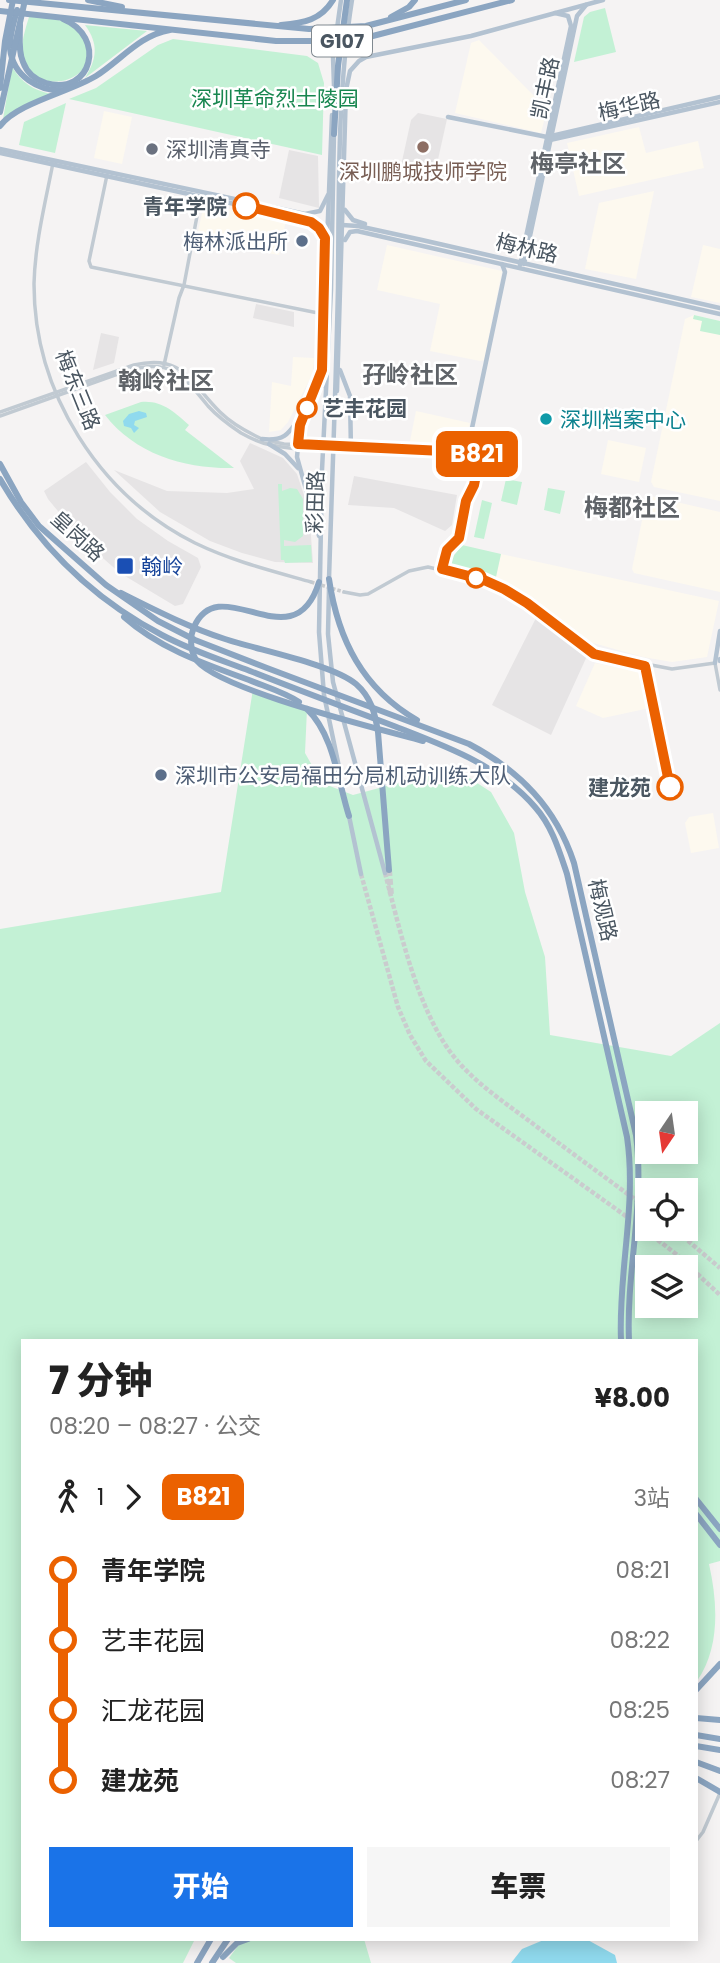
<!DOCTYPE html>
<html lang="zh">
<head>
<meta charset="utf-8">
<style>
	:root { --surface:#fff; --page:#f6f6f6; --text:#222; --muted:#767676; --accent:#1a73e8 }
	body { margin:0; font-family:Poppins,"Noto Sans SC",sans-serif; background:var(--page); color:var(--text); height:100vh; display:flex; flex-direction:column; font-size:26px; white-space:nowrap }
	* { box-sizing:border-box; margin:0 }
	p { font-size:23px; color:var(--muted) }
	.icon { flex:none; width:38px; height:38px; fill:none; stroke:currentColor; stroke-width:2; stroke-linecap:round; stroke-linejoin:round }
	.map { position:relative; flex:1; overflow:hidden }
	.details { position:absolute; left:21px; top:1339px; width:677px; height:602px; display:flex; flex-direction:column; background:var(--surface); border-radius:0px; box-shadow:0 4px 18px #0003 }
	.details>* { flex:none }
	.badge { padding:0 14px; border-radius:10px; font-size:24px; line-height:46px }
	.needle { width:46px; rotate:193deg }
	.fabs { position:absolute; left:635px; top:1101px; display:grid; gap:14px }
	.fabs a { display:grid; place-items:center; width:63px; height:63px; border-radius:0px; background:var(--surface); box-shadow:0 4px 18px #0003; font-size:35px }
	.map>.badge { position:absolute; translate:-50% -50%; box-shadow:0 0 0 4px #fff }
	.legs { display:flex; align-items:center; gap:10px; height:77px; padding:0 28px; font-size:23px }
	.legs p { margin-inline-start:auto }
	.overview { display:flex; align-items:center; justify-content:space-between; height:119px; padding:0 28px }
	h1 { font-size:38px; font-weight:800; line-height:52px }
	.action { display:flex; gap:14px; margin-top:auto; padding:14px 28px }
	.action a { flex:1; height:80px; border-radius:0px; background:var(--accent); color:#fff; font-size:28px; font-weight:800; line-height:80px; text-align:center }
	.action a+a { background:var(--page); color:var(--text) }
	ul { padding:0 28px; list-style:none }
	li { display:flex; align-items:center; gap:24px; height:70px; font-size:26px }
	li i { display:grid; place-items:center; width:10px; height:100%; margin:0 9px; background:currentColor }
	li i::after { content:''; width:18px; height:18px; margin:-9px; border:5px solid; border-radius:50%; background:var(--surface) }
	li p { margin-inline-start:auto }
	li:first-child i { background:linear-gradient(#0000 50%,currentColor 0) }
	li:last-child i { background:linear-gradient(currentColor 50%,#0000 0) }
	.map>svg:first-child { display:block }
	.commercial { fill:#fdf9ef }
	.education { fill:#e6e4e5 }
	.green { fill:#c3f1d5; fill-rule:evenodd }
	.water { fill:#90daee }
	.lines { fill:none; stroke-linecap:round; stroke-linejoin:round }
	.minor-tunnel { stroke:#caccce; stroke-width:3.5; stroke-dasharray:3.5 2; stroke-linecap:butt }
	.major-tunnel { stroke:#caccce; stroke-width:4.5; stroke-dasharray:4.5 2; stroke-linecap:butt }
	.highway-tunnel { stroke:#caccce; stroke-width:6; stroke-dasharray:6 3; stroke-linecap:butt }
	.minor { stroke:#c1cad2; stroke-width:3.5 }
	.major { stroke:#b3c2d1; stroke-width:4.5 }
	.highway { stroke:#8ba5c1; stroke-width:6 }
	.line-1-casing { stroke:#fff; stroke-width:16 }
	.line-1 { stroke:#eb6100; stroke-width:10 }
	.education-dot { fill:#8d6e63; stroke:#fff; stroke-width:2.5 }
	.worship-dot { fill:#6b7280; stroke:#fff; stroke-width:2.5 }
	.stop-1-dot { fill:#fff; stroke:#eb6100; stroke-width:3.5 }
	.service-dot { fill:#5c6f8a; stroke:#fff; stroke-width:2.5 }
	.culture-dot { fill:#0f9aa8; stroke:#fff; stroke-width:2.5 }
	.transit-dot { fill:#1a4fb4; stroke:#fff; stroke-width:2.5 }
	.labels { text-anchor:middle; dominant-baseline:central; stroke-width:5; stroke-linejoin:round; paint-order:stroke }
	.shield { fill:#fff; stroke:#808990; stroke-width:2 }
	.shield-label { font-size:19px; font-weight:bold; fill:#4a5661 }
	.street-label { font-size:21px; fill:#4a5661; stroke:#fff }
	.park-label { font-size:21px; fill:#17864f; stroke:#fff }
	.worship-label { font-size:21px; fill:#5b616d; stroke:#fff; text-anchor:start }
	.education-label { font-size:21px; fill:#785e54; stroke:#fff }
	.stop-label { font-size:21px; font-weight:bold; fill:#4a5661; stroke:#fff; text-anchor:end }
	.service-label { font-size:21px; fill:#4e5e75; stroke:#fff; text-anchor:end }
	.culture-label { font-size:21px; fill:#0d838f; stroke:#fff; text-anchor:start }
	.transit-label { font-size:21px; fill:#164399; stroke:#fff; text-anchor:start }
	.quarter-label { font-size:24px; font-weight:bold; fill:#5f6368; stroke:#fff }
</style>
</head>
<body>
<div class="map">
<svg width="720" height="1963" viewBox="0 0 720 1963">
	<rect width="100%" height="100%" fill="#f5f3f3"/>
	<g class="commercial">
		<path d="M 479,40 L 547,109 L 541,133 L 455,113 L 471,43 Z"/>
		<path d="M 104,111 L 132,117 L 122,164 L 94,158 Z"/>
		<path d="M 639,127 L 646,153 L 698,141 L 704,168 L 579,196 L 567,143 Z"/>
		<path d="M 654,191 L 636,279 L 585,269 L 599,203 Z"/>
		<path d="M 209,205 L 286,220 L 279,255 L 196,240 L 203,209 Z"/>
		<path d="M 387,245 L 502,271 L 484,360 L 480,361 L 430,351 L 440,304 L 377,290 Z"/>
		<path d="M 703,245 L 720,249 L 720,303 L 691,297 Z"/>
		<path d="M 694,315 L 720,321 L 720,501 L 654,487 L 651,482 L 685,319 Z"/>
		<path d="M 293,357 L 314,358 L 313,373 L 288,422 L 281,430 L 269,432 L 272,382 L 291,386 Z"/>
		<path d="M 416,411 L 470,423 L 465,446 L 460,448 L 409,446 Z"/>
		<path d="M 608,440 L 646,448 L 639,482 L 601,474 Z"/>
		<path d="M 650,496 L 720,512 L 720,592 L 634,573 L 632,569 L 646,501 Z"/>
		<path d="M 501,554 L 719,601 L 707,657 L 672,662 L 643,657 L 586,641 L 534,600 L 496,577 Z"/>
		<path d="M 595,663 L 643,673 L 650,708 L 603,718 L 576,706 Z"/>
		<path d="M 713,813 L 719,848 L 691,853 L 685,823 L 689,817 Z"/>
	</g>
	<g class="education">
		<path d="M 418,113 L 447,119 L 433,182 L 399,175 L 411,120 Z"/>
		<path d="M 289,150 L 318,156 L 319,208 L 279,198 Z"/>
		<path d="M 256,304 L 294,312 L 294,327 L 253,318 Z"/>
		<path d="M 101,333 L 119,337 L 114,363 L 93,370 Z"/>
		<path d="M 250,443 L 283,458 L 297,474 L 309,510 L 313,563 L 275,562 L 242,553 L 210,541 L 160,512 L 114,470 L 167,491 L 227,493 L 254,489 L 240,461 Z"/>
		<path d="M 86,462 L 110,492 L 137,519 L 168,541 L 198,558 L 201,567 L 183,604 L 175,606 L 120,573 L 81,539 L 48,499 L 44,491 Z"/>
		<path d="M 354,476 L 457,495 L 452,525 L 445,531 L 394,508 L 348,505 Z"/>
		<path d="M 537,616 L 587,656 L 551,735 L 492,705 Z"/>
	</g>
	<g class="green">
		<path d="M 605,8 L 616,52 L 574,62 L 584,17 L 590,12 Z"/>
		<path d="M 29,17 C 47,17 67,18 79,33 C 115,81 27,105 22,50 C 22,39 26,27 29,17 Z"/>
		<path d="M 85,25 L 147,31 L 85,78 C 97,59 99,44 85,25 Z"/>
		<path d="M 173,39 L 307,56 L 318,63 L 324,83 L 322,155 L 69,99 L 96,88 L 158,45 Z"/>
		<path d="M 12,67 C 22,83 33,90 51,94 L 22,107 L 3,119 Z"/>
		<path d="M 66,103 L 55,153 L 19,145 L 24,122 Z"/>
		<path d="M 694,315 L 720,321 L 720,335 L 700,331 L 702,321 L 693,319 Z"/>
		<path d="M 141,402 C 162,400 174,412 189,425 L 185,430 L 234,468 C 186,469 136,455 105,415 Z"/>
		<path d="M 506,479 L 522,482 L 517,505 L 501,501 Z"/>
		<path d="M 278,484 L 282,484 L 282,491 L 290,488 L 297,489 L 303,499 L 303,536 L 295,542 L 284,540 L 284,546 L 311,545 L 312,562 L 285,563 L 284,560 L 281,560 Z"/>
		<path d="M 548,488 L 565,491 L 560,514 L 544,510 Z"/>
		<path d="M 482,500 L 492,503 L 484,539 L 474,537 Z"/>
		<path d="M 462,545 L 501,554 L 496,577 L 451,567 L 452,558 Z"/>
		<path d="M 253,689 L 307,709 L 305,753 L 322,783 L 353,795 L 454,768 L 491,792 L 514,833 L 525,892 L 545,957 L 550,1035 L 671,1056 L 720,1023 L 720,1561 L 709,1564 C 718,1604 720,1648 697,1681 L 696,1340 L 23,1340 L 23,1939 L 195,1939 L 183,1963 L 0,1963 L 0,929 L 221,892 ZM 648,1113 L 686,1113 L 686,1152 L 648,1152 ZM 648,1190 L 686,1190 L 686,1228 L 648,1228 ZM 648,1267 L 686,1267 L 686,1306 L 648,1306 Z"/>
		<path d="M 243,1939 L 364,1939 L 371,1963 L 236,1963 L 229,1958 Z"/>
	</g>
	<g class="water">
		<path d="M 139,411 L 146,413 L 147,417 L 135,421 L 134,425 L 139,428 L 134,433 L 131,428 L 124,426 L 123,421 L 129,414 Z"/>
		<path d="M 546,1939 L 586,1939 L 615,1955 L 617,1963 L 511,1963 L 522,1949 Z"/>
	</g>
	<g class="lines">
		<path class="minor-tunnel" d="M 311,582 L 344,592"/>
		<g class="major-tunnel">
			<path d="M 385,873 C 400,930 416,1005 451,1053 C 472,1081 504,1102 532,1123 C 570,1152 609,1180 648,1209"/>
			<path d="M 361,874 L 398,1007 L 410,1035 L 426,1061 L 476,1109 L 630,1219"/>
			<path d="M 637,1224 L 676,1254 L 720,1295"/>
			<path d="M 673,1228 L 720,1268"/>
		</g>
		<path class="highway-tunnel" d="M 389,870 L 391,895"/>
		<g class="minor">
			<path d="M 53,163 C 45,204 35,243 34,284 C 34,393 99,495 195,543 C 232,561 272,571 311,582"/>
			<path d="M 107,175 L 89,261 L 91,267 L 323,314"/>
			<path d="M 164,365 L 179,298 L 184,285 L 201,195"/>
			<path d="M 0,412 L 134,365 C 184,353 191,384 220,412 C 232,424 247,432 262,439"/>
			<path d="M 0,416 L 129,370 C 173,358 183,376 208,406 C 218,417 229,425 241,433 C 250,438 260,443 271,445 C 309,453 364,451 404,453 C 427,454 455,460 478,456"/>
			<path d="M 270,441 L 284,444 L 469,453 L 480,455"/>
			<path d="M 344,592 L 360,595 L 368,594 L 409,571 L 428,567 L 475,578 L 504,589 L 550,619 L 594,654 L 672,669 L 715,663"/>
			<path d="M 715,663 L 720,690"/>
			<path d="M 696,1841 L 703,1832 L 720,1793"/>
		</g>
		<g class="major">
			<path d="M 334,86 L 333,57 L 341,0"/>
			<path d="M 448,117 L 547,137 L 720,97"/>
			<path d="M 334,133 L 331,290 L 322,470 L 319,632 L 324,695 L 339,767"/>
			<path d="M 550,140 L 720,102"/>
			<path d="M 0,149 L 305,214 L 320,211 L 328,195"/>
			<path d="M 0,153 L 290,216 C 307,221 322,223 326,243"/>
			<path d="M 345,210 L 353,220 L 365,224"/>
			<path d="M 342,225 L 358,226 L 422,240 L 720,308"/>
			<path d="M 345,240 L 350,232 L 357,231 L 720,314"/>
			<path d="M 524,264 L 577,16 L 586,5"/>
			<path d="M 520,265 L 571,26 L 568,16 L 555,13"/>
			<path d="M 340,370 L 350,396 L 351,451"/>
			<path d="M 324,386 L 322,370 L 332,115"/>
			<path d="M 337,391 L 346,90 L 350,71 L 359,61 L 366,57 L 471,36 L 603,0"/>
			<path d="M 262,439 C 288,442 290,430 303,413"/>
			<path d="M 269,444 L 285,454 L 298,468"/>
			<path d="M 464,452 L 468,447 L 505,272 L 502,264"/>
			<path d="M 319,536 L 297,457 L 300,425 L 321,374"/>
			<path d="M 442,569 L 447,550 L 459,538 L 466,501 L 474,485 L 480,455"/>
			<path d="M 329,579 C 332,482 336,384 338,287 C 339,191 337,95 352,0"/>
			<path d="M 329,588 L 328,634 L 333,682 L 385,873"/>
			<path d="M 720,661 L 720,659"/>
			<path d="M 715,663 L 720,631"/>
			<path d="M 349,816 L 361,874"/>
		</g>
		<g class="highway">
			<path d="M 9,0 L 309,29 L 366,26 L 466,0"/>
			<path d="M 88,0 L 122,7"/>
			<path d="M 17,10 C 14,22 9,36 10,49 C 13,76 39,92 64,90"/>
			<path d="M 0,11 L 276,41 L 348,41 L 365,38 L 512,0"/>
			<path d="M 391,17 L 409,7 L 415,0"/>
			<path d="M 20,25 C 20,37 18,51 23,62 C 27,73 36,80 46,83 C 92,96 107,37 63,19"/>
			<path d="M 281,25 C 304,23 321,20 333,0"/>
			<path d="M 0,88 L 5,41 L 13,0"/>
			<path d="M 0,112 L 25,0"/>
			<path d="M 0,126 C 17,103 70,92 96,76 C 121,60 140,35 170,30"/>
			<path d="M 334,134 L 338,66 L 347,0"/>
			<path d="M 0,464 L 21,502 L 39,526 L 106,585 L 158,621 L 195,640 L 267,668 L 469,744 C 520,771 556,808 574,863 L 636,1135 C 645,1204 626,1272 629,1340"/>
			<path d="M 0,479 C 39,546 93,599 162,635 C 190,650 221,660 250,671 C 298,690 346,708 394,726 C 445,746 499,765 535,807 C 552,826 559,850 567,874 L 627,1137 C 637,1205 618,1272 621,1340"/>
			<path d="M 329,579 C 338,640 363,689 417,720"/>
			<path d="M 319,582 C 294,664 220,568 194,627 C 190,636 190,649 195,658 C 210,688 384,730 423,741"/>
			<path d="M 121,593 C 155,610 188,627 225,639 C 258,650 332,664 356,684 C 371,697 375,713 378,732 L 389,870"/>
			<path d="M 124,617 C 160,649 205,664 249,680 C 266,687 284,692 299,702"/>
			<path d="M 307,709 C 334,735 338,782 349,816"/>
			<path d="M 696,1499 L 720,1529"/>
			<path d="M 696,1514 L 720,1545"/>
			<path d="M 696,1690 L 720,1664"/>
			<path d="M 696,1718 L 720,1720"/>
			<path d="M 696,1735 L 720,1739"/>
			<path d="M 696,1746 L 720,1750"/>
			<path d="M 696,1762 L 720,1771"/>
			<path d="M 696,1778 L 720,1792"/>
			<path d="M 223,1957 L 237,1943 L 248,1939"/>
			<path d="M 197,1963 L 211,1939"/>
			<path d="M 212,1963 L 228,1939"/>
		</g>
	</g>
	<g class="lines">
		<defs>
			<path id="line-1" d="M 246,206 L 311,222 L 319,228 L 325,238 L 322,370 L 300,425 L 298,444 L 464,452 L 480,455 L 474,485 L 466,501 L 459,538 L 447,550 L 442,569 L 484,580 L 504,589 L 527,603 L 594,654 L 645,666 L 670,787"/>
		</defs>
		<use href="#line-1" class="line-1-casing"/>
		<use href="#line-1" class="line-1"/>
	</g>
	<circle class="education-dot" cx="423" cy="147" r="7"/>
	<circle class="worship-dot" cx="152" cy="149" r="7"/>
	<g class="stop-1-dot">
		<circle cx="246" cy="206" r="12"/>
		<circle cx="307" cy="408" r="9"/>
		<circle cx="476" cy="578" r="9"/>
		<circle cx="670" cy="787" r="12"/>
	</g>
	<g class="service-dot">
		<circle cx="302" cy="241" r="7"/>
		<circle cx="161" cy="775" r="7"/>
	</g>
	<circle class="culture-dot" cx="546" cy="419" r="7"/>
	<rect class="transit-dot" x="116" y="557" width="18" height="18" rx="3.5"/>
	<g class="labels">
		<rect class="shield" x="312" y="25.5" width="60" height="31" rx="5"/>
		<g class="shield-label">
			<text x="342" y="41">G107</text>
		</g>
		<g class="street-label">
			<text transform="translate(545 88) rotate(-78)">凯丰路</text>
			<text transform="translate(629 106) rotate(-13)">梅华路</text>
			<text transform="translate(527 248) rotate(13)">梅林路</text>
			<text transform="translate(78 390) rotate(68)">梅东三路</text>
			<text transform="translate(315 502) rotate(-88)">彩田路</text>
			<text transform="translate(78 536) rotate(42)">皇岗路</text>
			<text transform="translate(603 910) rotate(77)">梅观路</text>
		</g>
		<g class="park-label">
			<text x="275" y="98">深圳革命烈士陵园</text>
		</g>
		<g class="worship-label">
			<text x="166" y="149">深圳清真寺</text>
		</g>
		<g class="education-label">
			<text x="423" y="171">深圳鹏城技师学院</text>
		</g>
		<g class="stop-label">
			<text x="227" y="206">青年学院</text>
			<text x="323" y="408" text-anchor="start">艺丰花园</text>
			<text x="651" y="787">建龙苑</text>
		</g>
		<g class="service-label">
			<text x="288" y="241">梅林派出所</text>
			<text x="175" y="775" text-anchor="start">深圳市公安局福田分局机动训练大队</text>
		</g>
		<g class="culture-label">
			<text x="560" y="419">深圳档案中心</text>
		</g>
		<g class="transit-label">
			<text x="141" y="566">翰岭</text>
		</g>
		<g class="quarter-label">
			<text x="578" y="163">梅亭社区</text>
			<text x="410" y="374">孖岭社区</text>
			<text x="166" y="380">翰岭社区</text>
			<text x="632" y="507">梅都社区</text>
		</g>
	</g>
</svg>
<div class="fabs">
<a><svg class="needle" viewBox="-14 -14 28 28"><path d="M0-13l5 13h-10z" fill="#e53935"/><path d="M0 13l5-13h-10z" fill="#767676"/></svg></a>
<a><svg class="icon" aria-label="locate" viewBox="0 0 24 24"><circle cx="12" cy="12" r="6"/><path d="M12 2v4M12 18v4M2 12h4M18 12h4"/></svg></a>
<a><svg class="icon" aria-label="layers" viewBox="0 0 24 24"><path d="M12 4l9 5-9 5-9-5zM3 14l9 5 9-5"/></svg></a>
</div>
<b class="badge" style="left:477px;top:454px;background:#eb6100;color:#fff">B821</b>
<section class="details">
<div class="overview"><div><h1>7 分钟</h1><p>08:20 – 08:27 · 公交</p></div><b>¥8.00</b></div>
<div class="legs"><svg class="icon" aria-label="walk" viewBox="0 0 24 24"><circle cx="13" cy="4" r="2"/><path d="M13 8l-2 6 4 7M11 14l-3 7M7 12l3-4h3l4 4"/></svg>1<svg class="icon" aria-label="forward" viewBox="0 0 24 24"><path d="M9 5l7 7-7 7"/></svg><b class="badge" style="background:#eb6100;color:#fff">B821</b><p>3站</p></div>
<ul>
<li><i style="color:#eb6100"></i><b>青年学院</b><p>08:21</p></li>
<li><i style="color:#eb6100"></i><span>艺丰花园</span><p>08:22</p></li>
<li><i style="color:#eb6100"></i><span>汇龙花园</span><p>08:25</p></li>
<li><i style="color:#eb6100"></i><b>建龙苑</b><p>08:27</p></li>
</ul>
<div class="action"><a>开始</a><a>车票</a></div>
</section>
</div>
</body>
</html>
